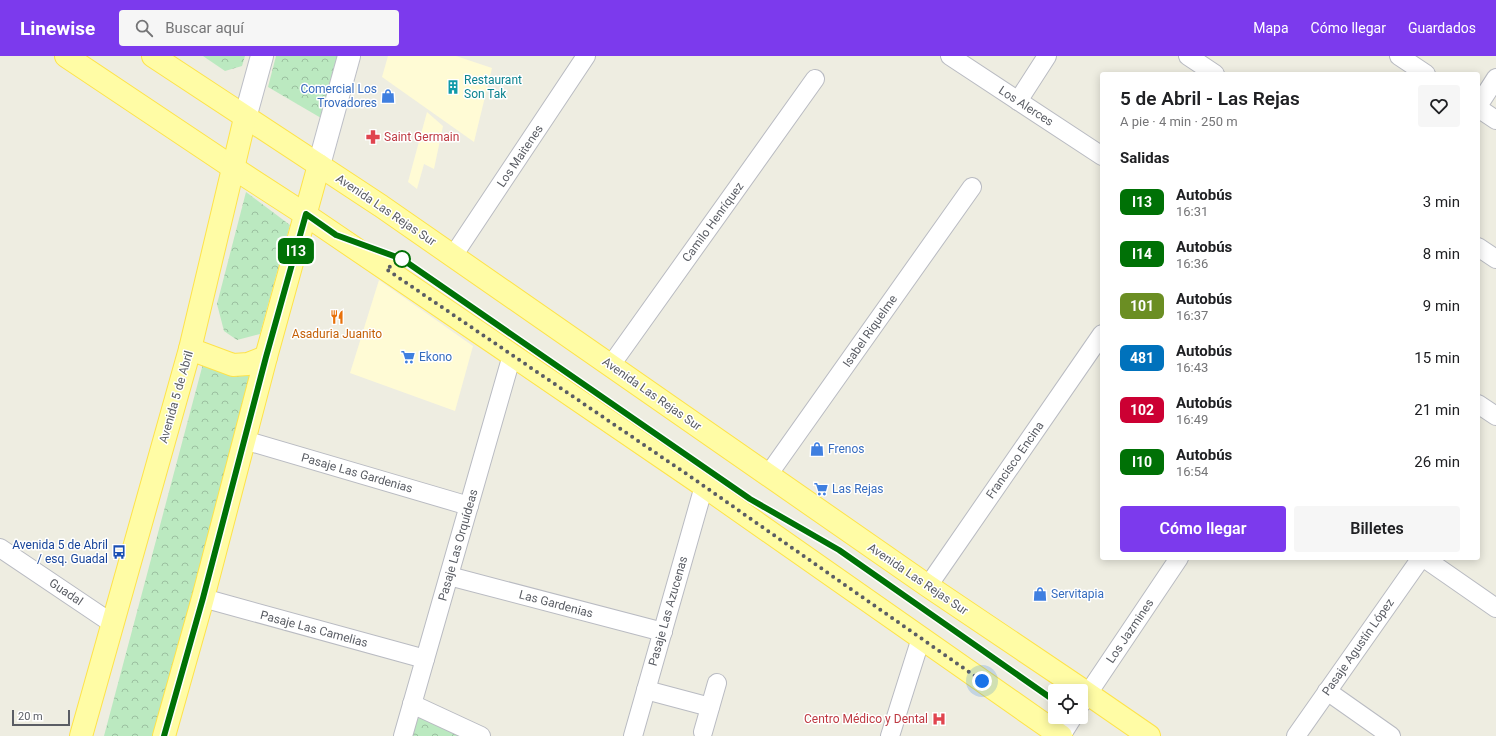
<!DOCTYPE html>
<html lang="es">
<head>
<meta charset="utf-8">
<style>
	:root { --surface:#fff; --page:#f6f6f6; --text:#202124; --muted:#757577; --accent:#7c3aed }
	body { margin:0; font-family:Roboto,sans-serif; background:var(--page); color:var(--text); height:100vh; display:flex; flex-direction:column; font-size:15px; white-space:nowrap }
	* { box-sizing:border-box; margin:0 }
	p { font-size:13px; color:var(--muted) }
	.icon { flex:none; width:22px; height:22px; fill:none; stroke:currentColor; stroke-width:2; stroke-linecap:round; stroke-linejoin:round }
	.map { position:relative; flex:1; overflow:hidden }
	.drawer { position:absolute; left:1100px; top:16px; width:380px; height:488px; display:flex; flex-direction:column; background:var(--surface); border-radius:4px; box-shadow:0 2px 10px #0003 }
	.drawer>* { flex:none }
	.badge { padding:0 8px; border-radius:6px; font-size:14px; line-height:26px }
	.buttons { position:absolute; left:1048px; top:628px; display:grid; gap:8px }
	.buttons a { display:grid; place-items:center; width:40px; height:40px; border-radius:4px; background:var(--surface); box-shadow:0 2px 10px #0003; font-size:20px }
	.scale { position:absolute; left:12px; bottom:10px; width:58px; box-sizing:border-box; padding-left:4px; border:2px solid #5a5d64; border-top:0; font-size:11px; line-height:14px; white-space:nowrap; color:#5a5d64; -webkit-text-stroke:3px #fff; paint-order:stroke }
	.you { position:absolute; width:20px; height:20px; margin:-10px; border:3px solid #fff; border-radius:50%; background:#1a73e8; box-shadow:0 0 0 6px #1a73e833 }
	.map>.badge { position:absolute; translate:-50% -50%; box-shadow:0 0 0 2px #fff }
	h2 { padding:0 20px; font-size:15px; line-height:36px }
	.round { display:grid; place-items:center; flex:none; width:42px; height:42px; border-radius:4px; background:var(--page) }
	.headline { display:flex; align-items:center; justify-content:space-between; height:68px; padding:0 20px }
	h1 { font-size:19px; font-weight:600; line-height:30px }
	.action { display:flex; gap:8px; margin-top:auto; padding:8px 20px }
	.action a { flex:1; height:46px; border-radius:4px; background:var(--accent); color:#fff; font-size:16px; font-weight:600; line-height:46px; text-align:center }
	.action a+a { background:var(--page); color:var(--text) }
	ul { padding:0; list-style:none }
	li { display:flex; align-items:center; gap:12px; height:52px; padding:0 20px }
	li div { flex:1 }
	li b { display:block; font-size:15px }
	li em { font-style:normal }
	li .badge { min-width:44px; font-weight:700; text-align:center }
	header { display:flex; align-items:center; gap:24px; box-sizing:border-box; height:56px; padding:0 20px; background:var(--accent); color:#fff }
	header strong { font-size:19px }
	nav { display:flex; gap:22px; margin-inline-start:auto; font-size:14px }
	.search { width:280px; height:36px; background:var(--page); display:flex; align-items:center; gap:10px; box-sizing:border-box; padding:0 14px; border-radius:4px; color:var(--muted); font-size:15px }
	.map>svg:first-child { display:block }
	.commercial { fill:#fffbd5 }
	.park { fill:url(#park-crowns) }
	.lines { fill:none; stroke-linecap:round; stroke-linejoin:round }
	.minor-casing { stroke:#b9bbc2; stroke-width:20 }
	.secondary-casing { stroke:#bcbec6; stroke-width:24 }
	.primary-casing { stroke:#fee34a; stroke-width:24 }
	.minor { stroke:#fff; stroke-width:18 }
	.secondary { stroke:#fff; stroke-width:22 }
	.primary { stroke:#fffca5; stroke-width:22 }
	.line-casing { stroke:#fff; stroke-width:9 }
	.line { stroke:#007106; stroke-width:6 }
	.walk { stroke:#5a5d64; stroke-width:4; stroke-dasharray:0 7.2 }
	.stop-dot { fill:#fff; stroke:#007106; stroke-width:2 }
	.labels { text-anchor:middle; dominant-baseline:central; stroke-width:3; stroke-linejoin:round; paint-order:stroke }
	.culture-label { font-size:12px; fill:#0d838f; stroke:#fff; text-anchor:start }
	.shop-label { font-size:12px; fill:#366cbe; stroke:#fff; text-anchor:start }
	.street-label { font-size:12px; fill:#5a5d64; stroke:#fff }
	.health-label { font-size:12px; fill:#be3a42; stroke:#fff; text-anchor:start }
	.food-label { font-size:12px; fill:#c56008; stroke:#fff }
	.transit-label { font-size:12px; fill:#164399; stroke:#fff; text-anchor:end }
</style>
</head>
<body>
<header>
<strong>Linewise</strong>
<div class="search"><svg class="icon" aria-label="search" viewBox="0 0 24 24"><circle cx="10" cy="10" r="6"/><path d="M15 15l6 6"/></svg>Buscar aquí</div>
<nav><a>Mapa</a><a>Cómo llegar</a><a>Guardados</a></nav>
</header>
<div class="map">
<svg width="1496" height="680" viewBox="0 0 1496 680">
	<defs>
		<pattern id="park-crowns" width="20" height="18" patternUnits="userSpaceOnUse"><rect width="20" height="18" fill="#bbe9c0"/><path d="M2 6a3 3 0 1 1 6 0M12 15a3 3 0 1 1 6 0" fill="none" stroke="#9bc0a0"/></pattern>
	</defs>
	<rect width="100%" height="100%" fill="#eeede1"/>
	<g class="commercial">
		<path d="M 388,0 L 456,0 L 492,12 L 474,86 L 382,21 Z"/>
		<path d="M 427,56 L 443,70 L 434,113 L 424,108 L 417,133 L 408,126 Z"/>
		<path d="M 379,224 L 473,290 L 455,355 L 350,317 Z"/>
	</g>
	<g class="park">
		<path d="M 203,0 L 245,0 L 242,10 L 225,15 Z"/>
		<path d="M 276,0 L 338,0 L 321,62 L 268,31 Z"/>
		<path d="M 246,136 L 290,169 L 260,278 L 237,284 L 224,275 L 217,248 Z"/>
		<path d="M 204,304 L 252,316 L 155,680 L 104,680 Z"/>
		<path d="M 420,660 L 470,680 L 412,680 L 416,666 Z"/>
	</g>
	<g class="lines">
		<defs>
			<g id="minor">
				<path d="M 950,0 L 1102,100"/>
				<path d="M 1188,0 L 1215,18"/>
				<path d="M 1399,0 L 1426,18"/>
				<path d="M 1018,45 L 1047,0"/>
				<path d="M 1478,50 L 1496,22"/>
				<path d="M 1478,52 L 1496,64"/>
				<path d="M 1478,191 L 1496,203"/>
				<path d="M 453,200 L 586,0"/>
				<path d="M 611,309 L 815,23"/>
				<path d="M 1478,348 L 1496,360"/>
				<path d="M 244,384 L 469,450"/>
				<path d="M 768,419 L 972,131"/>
				<path d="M 0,492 L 113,568"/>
				<path d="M 1424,502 L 1496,552"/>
				<path d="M 449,520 L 663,576"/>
				<path d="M 928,530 L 1102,278"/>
				<path d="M 203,542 L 425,603"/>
				<path d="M 646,634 L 710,651"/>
				<path d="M 1327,635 L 1391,680"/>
				<path d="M 412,648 L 481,680"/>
				<path d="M 1081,648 L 1179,502"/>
				<path d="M 703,676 L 717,627"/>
				<path d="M 403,680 L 512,299"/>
				<path d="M 633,680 L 704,430"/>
				<path d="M 890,680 L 921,582"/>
				<path d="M 1061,680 L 1073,661"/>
				<path d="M 1296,680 L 1421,502"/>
			</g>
			<g id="secondary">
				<path d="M 245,62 L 262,0"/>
				<path d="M 319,109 L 349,0"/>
			</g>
			<g id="primary">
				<path d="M 66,0 L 232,111 L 306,159 L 512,299 L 704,430 L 1061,680"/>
				<path d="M 153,0 L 381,150 L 928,530 L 1078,631 L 1149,680"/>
				<path d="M 190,293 L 233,309 L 248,308 L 266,301"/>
				<path d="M 81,680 L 190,293 L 245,62"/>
				<path d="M 164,680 L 203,542 L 266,301 L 319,109"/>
			</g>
		</defs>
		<use href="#minor" class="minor-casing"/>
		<use href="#secondary" class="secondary-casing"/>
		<use href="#primary" class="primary-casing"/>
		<use href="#minor" class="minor"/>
		<use href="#secondary" class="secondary"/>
		<use href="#primary" class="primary"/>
	</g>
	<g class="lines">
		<defs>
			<path id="line" d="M 164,680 L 203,542 L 266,301 L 306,158 L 336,179 L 402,203 L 750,443 L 839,494 L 1055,645"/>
		</defs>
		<use href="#line" class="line-casing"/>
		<use href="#line" class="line"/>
		<path class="walk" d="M 402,203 L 386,213 L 691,421 L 982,625"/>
	</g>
	<defs>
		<symbol id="building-bare" viewBox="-9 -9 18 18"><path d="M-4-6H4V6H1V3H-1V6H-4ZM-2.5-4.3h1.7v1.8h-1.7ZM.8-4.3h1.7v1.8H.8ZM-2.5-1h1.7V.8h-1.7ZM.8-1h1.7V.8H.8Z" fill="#0f9aa8" stroke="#fff" stroke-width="2.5" paint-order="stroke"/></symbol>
		<symbol id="shop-bare" viewBox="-9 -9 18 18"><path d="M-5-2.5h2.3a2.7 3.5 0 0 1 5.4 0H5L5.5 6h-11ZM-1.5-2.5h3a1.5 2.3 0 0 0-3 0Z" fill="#3f7fe0" stroke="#fff" stroke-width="2.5" paint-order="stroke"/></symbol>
		<symbol id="pharmacy-bare" viewBox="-9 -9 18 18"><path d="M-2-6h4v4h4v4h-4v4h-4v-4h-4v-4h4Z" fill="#e0444e" stroke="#fff" stroke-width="2.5" paint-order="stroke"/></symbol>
		<symbol id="restaurant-bare" viewBox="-9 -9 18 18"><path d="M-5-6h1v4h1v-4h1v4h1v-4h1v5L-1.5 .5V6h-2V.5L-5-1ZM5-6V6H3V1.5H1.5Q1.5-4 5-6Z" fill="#e8710a" stroke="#fff" stroke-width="2.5" paint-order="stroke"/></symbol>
		<symbol id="supermarket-bare" viewBox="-9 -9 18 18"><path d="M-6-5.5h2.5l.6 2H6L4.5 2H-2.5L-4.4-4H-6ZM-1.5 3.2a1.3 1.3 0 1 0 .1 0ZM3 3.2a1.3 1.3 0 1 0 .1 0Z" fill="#3f7fe0" stroke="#fff" stroke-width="2.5" paint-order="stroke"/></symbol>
		<symbol id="bus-bare" viewBox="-9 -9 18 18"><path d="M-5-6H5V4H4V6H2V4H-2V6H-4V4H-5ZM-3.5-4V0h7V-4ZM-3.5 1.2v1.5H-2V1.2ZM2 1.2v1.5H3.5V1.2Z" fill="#1a4fb4" stroke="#fff" stroke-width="2.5" paint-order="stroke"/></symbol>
		<symbol id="hospital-bare" viewBox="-9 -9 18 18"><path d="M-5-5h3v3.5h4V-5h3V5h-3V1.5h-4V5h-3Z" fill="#e0444e" stroke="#fff" stroke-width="2.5" paint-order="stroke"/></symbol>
	</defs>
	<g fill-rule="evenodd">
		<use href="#building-bare" x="443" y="21" width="20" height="20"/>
		<use href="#shop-bare" x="378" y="30" width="20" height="20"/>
		<use href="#pharmacy-bare" x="363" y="71" width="20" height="20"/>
		<use href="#restaurant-bare" x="327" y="251" width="20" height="20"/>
		<use href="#supermarket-bare" x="398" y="291" width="20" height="20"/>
		<use href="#shop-bare" x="807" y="383" width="20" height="20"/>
		<use href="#supermarket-bare" x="811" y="423" width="20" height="20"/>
		<use href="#bus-bare" x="109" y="486" width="20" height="20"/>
		<use href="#shop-bare" x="1030" y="528" width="20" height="20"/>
		<use href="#hospital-bare" x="929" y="653" width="20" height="20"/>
	</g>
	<circle class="stop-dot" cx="402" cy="203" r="8"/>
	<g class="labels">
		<g class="culture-label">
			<text x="464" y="24">Restaurant<tspan x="464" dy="14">Son Tak</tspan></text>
		</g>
		<g class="shop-label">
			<text x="377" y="33" text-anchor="end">Comercial Los<tspan x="377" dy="14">Trovadores</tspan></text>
			<text x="419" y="301">Ekono</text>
			<text x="828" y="393">Frenos</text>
			<text x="832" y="433">Las Rejas</text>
			<text x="1051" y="538">Servitapia</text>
		</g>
		<g class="street-label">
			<text transform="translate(1026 50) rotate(33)">Los Alerces</text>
			<text transform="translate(520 100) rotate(-56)">Los Maitenes</text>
			<text transform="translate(386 154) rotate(34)">Avenida Las Rejas Sur</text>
			<text transform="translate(713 166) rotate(-54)">Camilo Henríquez</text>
			<text transform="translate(870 275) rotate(-55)">Isabel Riquelme</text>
			<text transform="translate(652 338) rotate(35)">Avenida Las Rejas Sur</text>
			<text transform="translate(176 341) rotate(-74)">Avenida 5 de Abril</text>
			<text transform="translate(1015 404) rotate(-55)">Francisco Encina</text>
			<text transform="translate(357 417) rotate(16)">Pasaje Las Gardenias</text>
			<text transform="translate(458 489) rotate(-74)">Pasaje Las Orquídeas</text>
			<text transform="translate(918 523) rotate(34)">Avenida Las Rejas Sur</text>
			<text transform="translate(66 536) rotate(34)">Guadal</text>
			<text transform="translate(556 548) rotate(15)">Las Gardenias</text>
			<text transform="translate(668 555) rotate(-74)">Pasaje Las Azucenas</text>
			<text transform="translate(314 573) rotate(15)">Pasaje Las Camelias</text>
			<text transform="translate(1130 575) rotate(-56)">Los Jazmines</text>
			<text transform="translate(1358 591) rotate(-55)">Pasaje Agustín López</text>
		</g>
		<g class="health-label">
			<text x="384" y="81">Saint Germain</text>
			<text x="928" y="663" text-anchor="end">Centro Médico y Dental</text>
		</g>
		<g class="food-label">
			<text x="337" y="278">Asaduria Juanito</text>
		</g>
		<g class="transit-label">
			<text x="108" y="489">Avenida 5 de Abril<tspan x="108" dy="14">/ esq. Guadal</tspan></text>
		</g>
	</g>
</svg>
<div class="buttons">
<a><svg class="icon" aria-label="locate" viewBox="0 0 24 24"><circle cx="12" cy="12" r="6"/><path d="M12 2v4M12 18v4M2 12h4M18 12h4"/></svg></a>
</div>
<div class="scale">20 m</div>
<div class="you" style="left:982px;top:625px"></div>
<b class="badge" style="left:296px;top:195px;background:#007106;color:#fff">I13</b>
<section class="drawer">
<div class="headline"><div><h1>5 de Abril - Las Rejas</h1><p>A pie · 4 min · 250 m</p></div><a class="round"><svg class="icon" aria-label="heart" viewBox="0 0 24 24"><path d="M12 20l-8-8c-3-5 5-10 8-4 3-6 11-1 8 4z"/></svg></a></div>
<h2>Salidas</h2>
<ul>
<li><span class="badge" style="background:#007106;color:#fff">I13</span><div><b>Autobús</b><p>16:31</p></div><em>3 min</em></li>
<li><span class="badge" style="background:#007106;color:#fff">I14</span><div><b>Autobús</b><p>16:36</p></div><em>8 min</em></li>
<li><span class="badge" style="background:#6b8e23;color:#fff">101</span><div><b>Autobús</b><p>16:37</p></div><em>9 min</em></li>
<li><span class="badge" style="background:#0072bc;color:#fff">481</span><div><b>Autobús</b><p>16:43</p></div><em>15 min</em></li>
<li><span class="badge" style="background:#c03;color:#fff">102</span><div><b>Autobús</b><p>16:49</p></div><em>21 min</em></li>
<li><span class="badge" style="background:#007106;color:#fff">I10</span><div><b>Autobús</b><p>16:54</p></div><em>26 min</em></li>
</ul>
<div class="action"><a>Cómo llegar</a><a>Billetes</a></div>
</section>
</div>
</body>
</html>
